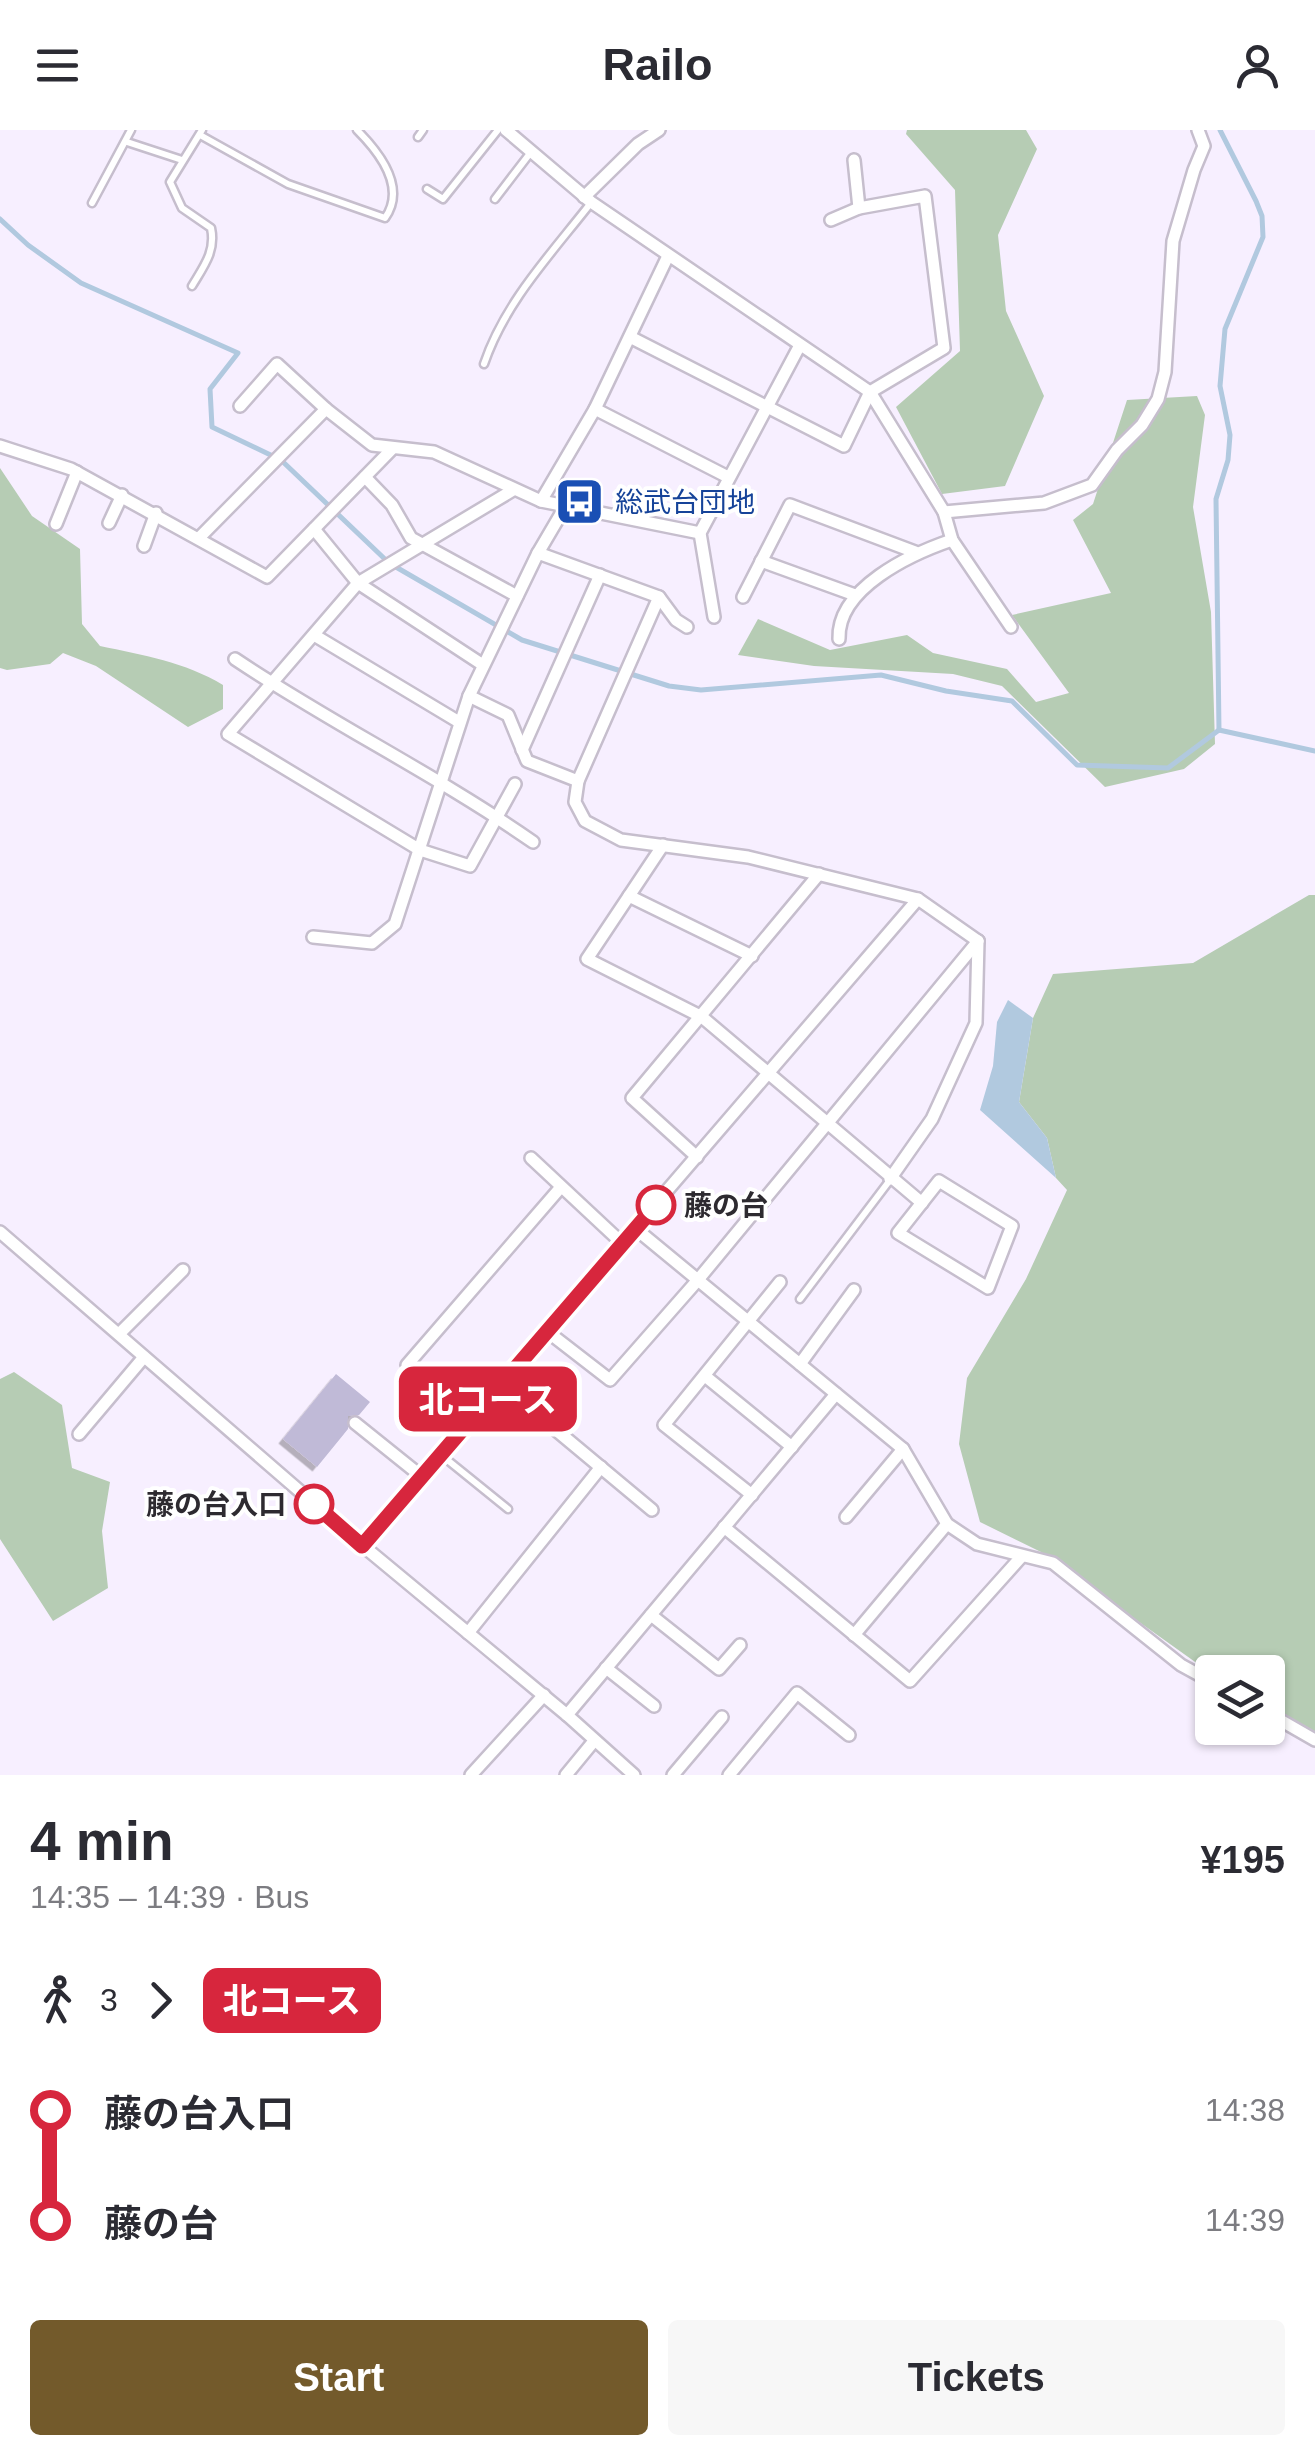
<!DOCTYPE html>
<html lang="en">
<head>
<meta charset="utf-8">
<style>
	:root { --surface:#fff; --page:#f7f7f7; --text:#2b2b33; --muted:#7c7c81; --accent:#735a2b }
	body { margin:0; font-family:Arial,"Noto Sans JP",sans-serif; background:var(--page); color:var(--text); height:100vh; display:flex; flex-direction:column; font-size:38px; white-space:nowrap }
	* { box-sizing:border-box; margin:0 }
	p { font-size:32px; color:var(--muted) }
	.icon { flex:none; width:55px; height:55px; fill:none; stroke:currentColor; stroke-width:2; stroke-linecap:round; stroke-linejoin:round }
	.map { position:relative; height:1645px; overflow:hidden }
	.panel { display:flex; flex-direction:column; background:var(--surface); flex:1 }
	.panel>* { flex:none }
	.badge { padding:0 20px; border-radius:15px; font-size:35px; line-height:65px }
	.fabs { position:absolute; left:1195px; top:1525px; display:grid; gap:20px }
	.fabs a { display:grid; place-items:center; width:90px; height:90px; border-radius:10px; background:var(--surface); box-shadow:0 2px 8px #0004; font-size:50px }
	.map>.badge { position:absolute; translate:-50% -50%; box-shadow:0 0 0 5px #fff }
	.legs { display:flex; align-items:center; gap:15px; height:110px; padding:0 30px; font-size:32px }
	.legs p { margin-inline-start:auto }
	.headline { display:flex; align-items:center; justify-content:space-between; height:170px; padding:0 30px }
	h1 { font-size:55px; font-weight:700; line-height:75px }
	.action { display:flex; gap:20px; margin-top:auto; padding:20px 30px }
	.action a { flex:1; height:115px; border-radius:10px; background:var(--accent); color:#fff; font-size:40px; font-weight:700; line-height:115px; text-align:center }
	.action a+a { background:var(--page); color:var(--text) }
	ul { padding:0 30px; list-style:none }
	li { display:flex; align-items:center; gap:35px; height:110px; font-size:38px }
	li i { display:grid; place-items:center; width:15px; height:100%; margin:0 12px; background:currentColor }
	li i::after { content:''; width:25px; height:25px; margin:-12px; border:8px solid; border-radius:50%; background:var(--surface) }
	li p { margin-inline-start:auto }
	li:first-child i { background:linear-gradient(#0000 50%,currentColor 0) }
	li:last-child i { background:linear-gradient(currentColor 50%,#0000 0) }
	header { display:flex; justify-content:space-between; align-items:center; height:130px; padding:0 30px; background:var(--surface); font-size:45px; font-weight:700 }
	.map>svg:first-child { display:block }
	.forest { fill:#b6ccb4 }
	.water { fill:#b1c9df }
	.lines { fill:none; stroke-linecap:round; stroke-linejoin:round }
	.stream { stroke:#b1c9df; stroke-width:5 }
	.building { fill:#c0bad7; filter:url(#shadow) }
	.service-casing { stroke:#c6becd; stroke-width:11 }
	.minor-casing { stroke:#c6becd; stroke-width:16 }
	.service { stroke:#fff; stroke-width:6 }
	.minor { stroke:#fff; stroke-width:11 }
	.line-1-casing { stroke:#fff; stroke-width:22 }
	.line-1 { stroke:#d7263d; stroke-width:15 }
	.stop-1-dot { fill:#fff; stroke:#d7263d; stroke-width:5 }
	.labels { text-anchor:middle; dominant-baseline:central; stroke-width:8; stroke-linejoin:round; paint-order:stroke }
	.transit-label { font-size:28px; fill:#164399; stroke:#fff; text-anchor:start }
	.stop-label { font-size:28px; font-weight:bold; fill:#2d2a30; stroke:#fff; text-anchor:start }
</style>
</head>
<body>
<header><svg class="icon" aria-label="menu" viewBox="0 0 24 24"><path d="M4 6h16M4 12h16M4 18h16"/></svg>Railo<svg class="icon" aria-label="person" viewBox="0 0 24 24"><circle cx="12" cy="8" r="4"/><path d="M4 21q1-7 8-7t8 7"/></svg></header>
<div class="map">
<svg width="1315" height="1645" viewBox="0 0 1315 1645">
	<defs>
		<filter id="shadow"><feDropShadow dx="-4.5" dy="4.5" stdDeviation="0" flood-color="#0004"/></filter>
	</defs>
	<rect width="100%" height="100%" fill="#f7efff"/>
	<g class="forest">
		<path d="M 907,0 L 1026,0 L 1037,19 L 998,105 L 1006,181 L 1044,266 L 1005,356 L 942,364 L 896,277 L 960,221 L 955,60 L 906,4 Z"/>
		<path d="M 1197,266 L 1205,285 L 1193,377 L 1211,482 L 1215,614 L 1184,639 L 1105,657 L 1002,556 L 953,544 L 814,536 L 738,525 L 758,489 L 830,520 L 907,505 L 933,523 L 1007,539 L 1036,572 L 1069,563 L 1012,485 L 1111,463 L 1073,390 L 1093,374 L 1127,270 Z"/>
		<path d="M 0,338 L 32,386 L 80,419 L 82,494 L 100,516 C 143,525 185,532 223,555 L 223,579 L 188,597 L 96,536 L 63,523 L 50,534 L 7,540 L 0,538 Z"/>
		<path d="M 1309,765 L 1315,765 L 1315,1604 L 1268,1576 L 1268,1542 L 1212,1544 L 1041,1422 L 980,1392 L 959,1314 L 967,1248 L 1026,1149 L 1067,1060 L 1056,1048 L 1047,1008 L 1019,972 L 1033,888 L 1053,844 L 1193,833 Z"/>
		<path d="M 14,1242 L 62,1275 L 72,1338 L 110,1352 L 102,1401 L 108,1458 L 53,1491 L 0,1409 L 0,1249 Z"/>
	</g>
	<path class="water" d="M 1008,870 L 1033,888 L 1019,972 L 1047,1008 L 1056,1048 L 980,980 L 993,936 L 997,892 Z"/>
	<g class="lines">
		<g class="stream">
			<path d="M 0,89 L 28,115 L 81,153 L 238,223 L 210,259 L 212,297 L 281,330 L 389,433 L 522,510 L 669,556 L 701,560 L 881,545 L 946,561 L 1012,571 L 1077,635 L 1168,638 L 1219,600"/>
			<path d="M 1219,600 L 1216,369 L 1228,330 L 1230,305 L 1220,256 L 1225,199 L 1263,107 L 1262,86 L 1256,71 L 1220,0"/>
			<path d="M 1219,600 L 1315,621"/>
		</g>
	</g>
	<path class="building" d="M 336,1244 L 370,1272 L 359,1285 L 348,1286 L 348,1299 L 317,1337 L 283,1309 Z"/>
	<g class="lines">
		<defs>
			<g id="service">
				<path d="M 200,5 L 288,54 L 385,88 C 407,57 379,22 357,0"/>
				<path d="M 418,7 L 423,0"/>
				<path d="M 127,12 L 182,30"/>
				<path d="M 427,59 L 443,69 L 498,0"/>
				<path d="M 495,69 L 531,22"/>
				<path d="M 92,73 L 131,0"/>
				<path d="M 192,156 C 204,136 216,121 211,98 L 182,78 L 170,52 L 202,0"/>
				<path d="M 484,234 C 505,172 551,124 590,74"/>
				<path d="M 800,1169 L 890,1050"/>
				<path d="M 440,1324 L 508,1379"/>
			</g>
			<g id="minor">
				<path d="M 506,0 L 591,72 L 870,262 L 944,382 L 952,410 L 1011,497"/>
				<path d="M 854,30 L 859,78"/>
				<path d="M 584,67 L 638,14 L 659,0"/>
				<path d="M 630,207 L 844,316 L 870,262 L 944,218 L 925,66 L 859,78 L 831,90"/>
				<path d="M 240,276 L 277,234 L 326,279 L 372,315 L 434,322 L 541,371 L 700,403"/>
				<path d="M 595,279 L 728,347"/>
				<path d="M 0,316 L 71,339 L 267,447 L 392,319"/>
				<path d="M 365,347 L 392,375 L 411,408 L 517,466"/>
				<path d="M 513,360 L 358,453 L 228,604 L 420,720 L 470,736 L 515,654"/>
				<path d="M 541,371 L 595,279 L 668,126"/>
				<path d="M 944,382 L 1044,373 L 1092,355 L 1117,320 L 1142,295 L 1158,269 L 1165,242 L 1173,111 L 1194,40 L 1204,16 L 1198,0"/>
				<path d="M 109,393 L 122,365"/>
				<path d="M 56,394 L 77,342"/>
				<path d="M 314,399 L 358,453 L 483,535"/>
				<path d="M 199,408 L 326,279"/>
				<path d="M 144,416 L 156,383"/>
				<path d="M 538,423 L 659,467 L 676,490 L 687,497"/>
				<path d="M 761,431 L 855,465"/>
				<path d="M 659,467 L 578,651 L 575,672 L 585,691 L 621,710 L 748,727 L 918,769 L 978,811"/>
				<path d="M 743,467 L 790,375 L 915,422"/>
				<path d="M 714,487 L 700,403 L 800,215"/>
				<path d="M 314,505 L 459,592"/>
				<path d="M 839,509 C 837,458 911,424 952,410"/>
				<path d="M 235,529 C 332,594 437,645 533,712"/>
				<path d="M 469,566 L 508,585 L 527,631 L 578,651"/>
				<path d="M 522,620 L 600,445"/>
				<path d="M 663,715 L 587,829 L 702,887 L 922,1073"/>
				<path d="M 629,766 L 752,826"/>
				<path d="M 313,807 L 372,813 L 395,794 L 469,566 L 538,423 L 565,377"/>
				<path d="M 697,1027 L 632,968 L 819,744"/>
				<path d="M 531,1028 L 623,1114"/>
				<path d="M 890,1049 L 932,989 L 976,893 L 978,811"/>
				<path d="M 939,1051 L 1012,1096 L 988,1158 L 898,1103 Z"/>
				<path d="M 636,1099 L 903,1319 L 947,1394 L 977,1414 L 1053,1433 L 1181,1535 L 1212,1552"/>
				<path d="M 0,1102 L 362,1415 L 567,1585 L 634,1645"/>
				<path d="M 548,1202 L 610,1250 L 697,1151 L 978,811"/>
				<path d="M 119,1204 L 183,1140"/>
				<path d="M 800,1234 L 854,1160"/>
				<path d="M 705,1246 L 792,1317"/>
				<path d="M 502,1255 L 652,1380"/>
				<path d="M 469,1290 L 407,1235 L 561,1057"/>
				<path d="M 355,1293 L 421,1346"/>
				<path d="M 79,1304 L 144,1227"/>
				<path d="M 752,1365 L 664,1295 L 780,1152"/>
				<path d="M 846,1387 L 903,1319"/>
				<path d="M 724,1397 L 910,1551 L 1022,1426"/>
				<path d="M 362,1415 L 918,769"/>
				<path d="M 651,1485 L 719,1539 L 740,1515"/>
				<path d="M 468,1503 L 601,1337"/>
				<path d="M 854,1505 L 947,1394"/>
				<path d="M 606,1538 L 654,1576"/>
				<path d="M 1268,1583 L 1315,1610"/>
				<path d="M 567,1585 L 836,1264"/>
				<path d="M 471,1645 L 544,1565"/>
				<path d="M 566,1645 L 594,1611"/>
				<path d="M 673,1645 L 722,1587"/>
				<path d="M 729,1645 L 797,1563 L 849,1605"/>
			</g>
		</defs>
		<use href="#service" class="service-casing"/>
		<use href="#minor" class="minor-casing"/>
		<use href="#service" class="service"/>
		<use href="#minor" class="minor"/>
	</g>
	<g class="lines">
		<defs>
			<path id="line-1" d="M 314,1374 L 362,1416 L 656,1075"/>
		</defs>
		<use href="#line-1" class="line-1-casing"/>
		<use href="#line-1" class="line-1"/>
	</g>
	<defs>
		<symbol id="bus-square" viewBox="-11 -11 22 22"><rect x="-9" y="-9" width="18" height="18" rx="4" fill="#1a4fb4" stroke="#fff"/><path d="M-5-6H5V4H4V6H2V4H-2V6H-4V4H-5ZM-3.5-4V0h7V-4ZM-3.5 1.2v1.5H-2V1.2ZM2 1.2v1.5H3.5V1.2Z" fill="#fff"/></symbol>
	</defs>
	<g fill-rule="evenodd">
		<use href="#bus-square" x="552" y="344" width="55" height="55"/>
	</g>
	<g class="stop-1-dot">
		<circle cx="656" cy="1075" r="18"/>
		<circle cx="314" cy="1374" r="18"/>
	</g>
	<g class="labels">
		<g class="transit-label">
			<text x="615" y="372">総武台団地</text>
		</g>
		<g class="stop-label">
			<text x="684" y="1075">藤の台</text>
			<text x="286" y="1374" text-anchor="end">藤の台入口</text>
		</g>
	</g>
</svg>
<div class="fabs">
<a><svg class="icon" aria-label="layers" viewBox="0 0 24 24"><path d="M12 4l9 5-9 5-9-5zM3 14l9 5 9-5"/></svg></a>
</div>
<b class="badge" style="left:488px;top:1269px;background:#d7263d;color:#fff">北コース</b>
</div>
<section class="panel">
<div class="headline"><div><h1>4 min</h1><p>14:35 – 14:39 · Bus</p></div><b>¥195</b></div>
<div class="legs"><svg class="icon" aria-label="walk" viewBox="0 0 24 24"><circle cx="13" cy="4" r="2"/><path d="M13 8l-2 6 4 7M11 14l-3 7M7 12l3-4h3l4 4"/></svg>3<svg class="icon" aria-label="forward" viewBox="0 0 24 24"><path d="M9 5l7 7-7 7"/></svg><b class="badge" style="background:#d7263d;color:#fff">北コース</b></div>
<ul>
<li><i style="color:#d7263d"></i><b>藤の台入口</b><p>14:38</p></li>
<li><i style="color:#d7263d"></i><b>藤の台</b><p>14:39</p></li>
</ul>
<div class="action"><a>Start</a><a>Tickets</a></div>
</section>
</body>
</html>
